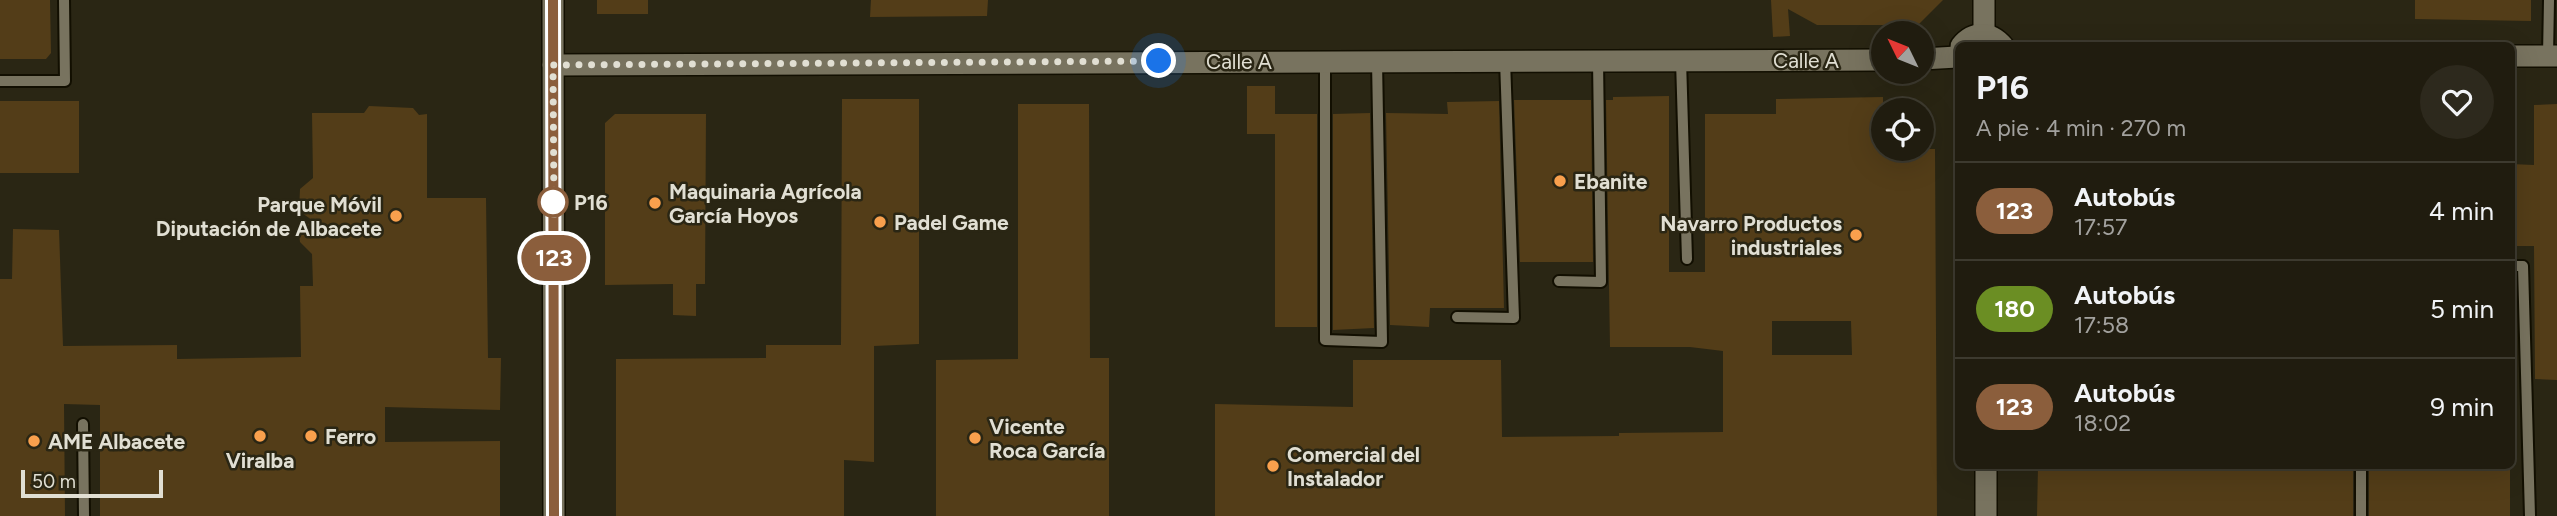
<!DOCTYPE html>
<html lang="es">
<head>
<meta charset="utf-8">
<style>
	:root { --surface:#201c0f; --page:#2d291d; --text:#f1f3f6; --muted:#a2a19e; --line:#3d3a2f }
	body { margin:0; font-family:Figtree,sans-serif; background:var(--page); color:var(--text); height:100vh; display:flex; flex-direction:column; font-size:26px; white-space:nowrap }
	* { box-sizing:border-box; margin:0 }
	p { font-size:23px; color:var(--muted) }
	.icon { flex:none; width:38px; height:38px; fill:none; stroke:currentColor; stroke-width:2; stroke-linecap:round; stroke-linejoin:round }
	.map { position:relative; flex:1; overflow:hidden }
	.details { position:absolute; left:1955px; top:42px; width:560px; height:427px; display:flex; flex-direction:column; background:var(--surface); border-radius:10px; box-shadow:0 7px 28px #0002,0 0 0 2px var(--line) }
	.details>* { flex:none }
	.badge { padding:0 14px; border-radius:23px; font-size:24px; line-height:46px }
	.needle { width:46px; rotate:313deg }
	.fabs { position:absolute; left:1871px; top:21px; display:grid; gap:14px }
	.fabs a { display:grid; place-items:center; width:63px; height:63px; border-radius:50%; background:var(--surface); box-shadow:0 7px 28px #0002,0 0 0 2px var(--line); font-size:35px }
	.scale { position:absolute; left:21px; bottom:18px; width:142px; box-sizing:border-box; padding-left:7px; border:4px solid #e1dfd3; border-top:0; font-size:19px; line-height:24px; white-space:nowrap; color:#e1dfd3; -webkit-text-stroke:5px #2a2614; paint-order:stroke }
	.you { position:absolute; width:35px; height:35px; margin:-18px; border:5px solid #fff; border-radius:50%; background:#1a73e8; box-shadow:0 0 0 10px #1a73e833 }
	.map>.badge { position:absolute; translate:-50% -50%; box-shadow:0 0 0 4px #fff }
	.round { display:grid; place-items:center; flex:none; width:74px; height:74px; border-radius:37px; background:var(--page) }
	.headline { display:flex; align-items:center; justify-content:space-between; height:119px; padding:0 21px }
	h1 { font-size:33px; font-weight:700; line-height:52px }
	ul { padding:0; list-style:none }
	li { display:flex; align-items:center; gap:21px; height:98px; padding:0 21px; border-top:2px solid var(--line) }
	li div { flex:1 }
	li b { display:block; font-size:26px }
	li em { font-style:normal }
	li .badge { min-width:77px; font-weight:700; text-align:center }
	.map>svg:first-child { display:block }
	.building { fill:#533d18; fill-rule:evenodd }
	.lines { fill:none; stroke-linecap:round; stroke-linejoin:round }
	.lane-casing { stroke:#120f01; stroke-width:14 }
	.street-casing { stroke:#120f01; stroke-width:24 }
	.lane { stroke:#78735f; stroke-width:10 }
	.street { stroke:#78735f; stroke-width:21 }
	.line-casing { stroke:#fff; stroke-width:16 }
	.line { stroke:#8b5e3c; stroke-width:10 }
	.walk { stroke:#e1dfd3; stroke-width:7; stroke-dasharray:0 12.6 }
	.poi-dot { fill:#f9a04d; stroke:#2a2614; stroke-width:2.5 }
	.stop-dot { fill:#fff; stroke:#8b5e3c; stroke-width:3.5 }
	.labels { text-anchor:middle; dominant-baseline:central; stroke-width:5; stroke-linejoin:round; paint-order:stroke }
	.street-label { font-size:21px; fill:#e1dfd3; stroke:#2a2614 }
	.poi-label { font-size:21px; font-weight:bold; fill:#e1dfd3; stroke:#2a2614; text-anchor:start }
	.stop-label { font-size:21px; font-weight:bold; fill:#e1dfd3; stroke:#2a2614; text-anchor:start }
</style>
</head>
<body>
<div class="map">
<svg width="2557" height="516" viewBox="0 0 2557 516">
	<rect width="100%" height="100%" fill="#2a2614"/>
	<g class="building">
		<path d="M 0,0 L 50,0 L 51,53 L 46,59 L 0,59 Z"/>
		<rect x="597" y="0" width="51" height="14"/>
		<path d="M 871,0 L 988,0 L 987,16 L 870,17 Z"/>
		<path d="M 1771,0 L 1943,0 L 1918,25 L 1817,25 L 1788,9 L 1790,36 L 1773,37 Z"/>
		<path d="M 2415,0 L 2531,0 L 2531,21 L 2415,19 Z"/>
		<path d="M 1247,86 L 1275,86 L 1275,114 L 1317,114 L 1317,327 L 1275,327 L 1275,134 L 1247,134 Z"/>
		<path d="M 1669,96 L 1669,272 L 1705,272 L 1705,114 L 1776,114 L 1776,99 L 1883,97 L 1883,149 L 1935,149 L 1937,516 L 1215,516 L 1215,404 L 1353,407 L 1353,360 L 1501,360 L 1502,437 L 1619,436 L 1619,433 L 1723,432 L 1723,351 L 1690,347 L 1610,347 L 1606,100 L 1613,100 L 1613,97 ZM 1772,321 L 1851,321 L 1852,355 L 1772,355 Z"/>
		<path d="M 842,99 L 919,99 L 919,344 L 874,346 L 874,462 L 844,460 L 844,516 L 616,516 L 616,359 L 766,358 L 766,345 L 841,345 Z"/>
		<path d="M 1514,100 L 1591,100 L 1593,262 L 1520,262 Z"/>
		<rect x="0" y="101" width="79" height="72"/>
		<path d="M 1499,101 L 1504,308 L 1430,308 L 1429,327 L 1390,325 L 1386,113 L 1448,114 L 1447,102 Z"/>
		<path d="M 1018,104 L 1089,104 L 1090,358 L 1109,358 L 1109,516 L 936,516 L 936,360 L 1018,359 Z"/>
		<path d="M 2557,104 L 2557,380 L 2535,379 L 2534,246 L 2511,246 L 2511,164 L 2534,165 L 2534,105 Z"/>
		<path d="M 369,106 L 413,108 L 419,115 L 427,114 L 427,198 L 486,198 L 488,358 L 501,358 L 500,410 L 385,407 L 385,442 L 500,441 L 500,516 L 100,516 L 100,405 L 64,404 L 65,516 L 0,516 L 0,279 L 12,279 L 13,229 L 59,230 L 63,346 L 177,345 L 177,359 L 301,357 L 300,286 L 313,286 L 312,254 L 300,242 L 299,234 L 312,220 L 299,211 L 300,189 L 313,178 L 312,113 L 364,113 Z"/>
		<path d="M 1370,113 L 1374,328 L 1333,330 L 1333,114 Z"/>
		<path d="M 615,114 L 706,114 L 705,284 L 696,284 L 696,316 L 673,315 L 673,284 L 605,285 L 605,123 Z"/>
		<path d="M 2038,466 L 2353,466 L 2353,516 L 2037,516 Z"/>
		<rect x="2369" y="466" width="141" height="50"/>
	</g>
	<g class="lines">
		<defs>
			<g id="lane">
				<path d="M 2548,56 L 2549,0"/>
				<path d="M 1681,60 L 1687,259"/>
				<path d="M 1325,61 L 1325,340 L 1382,342 L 1377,61"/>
				<path d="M 0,81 L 65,81 L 64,0"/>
				<path d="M 2511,266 L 2523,266 L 2530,516"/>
				<path d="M 1559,281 L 1601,282 L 1598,60"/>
				<path d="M 1457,317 L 1514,318 L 1505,60"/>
				<path d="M 83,424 L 84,516"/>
				<path d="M 2361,516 L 2361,466"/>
			</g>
			<g id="street">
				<path d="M 553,0 L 554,516"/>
				<path d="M 1984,34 L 1984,0"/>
				<path d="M 1961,46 C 1973,31 1990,31 2003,46"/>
				<path d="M 2511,56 L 2557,56"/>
				<path d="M 1922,59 L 1957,57"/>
				<path d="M 553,65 L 1883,60"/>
				<path d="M 1986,466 L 1986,516"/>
			</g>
		</defs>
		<use href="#lane" class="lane-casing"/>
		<use href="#street" class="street-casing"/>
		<use href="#lane" class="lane"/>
		<use href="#street" class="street"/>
	</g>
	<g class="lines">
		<defs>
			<path id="line" d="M 553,0 L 554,516"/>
		</defs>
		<use href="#line" class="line-casing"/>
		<use href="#line" class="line"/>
		<path class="walk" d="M 553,202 L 554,215 L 553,65 L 1159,61"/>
	</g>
	<g class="poi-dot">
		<circle cx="1560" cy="181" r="7"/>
		<circle cx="655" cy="203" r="7"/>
		<circle cx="396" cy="216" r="7"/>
		<circle cx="880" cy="222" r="7"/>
		<circle cx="1856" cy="235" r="7"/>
		<circle cx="260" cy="436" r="7"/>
		<circle cx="311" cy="436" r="7"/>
		<circle cx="975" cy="438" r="7"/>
		<circle cx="34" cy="441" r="7"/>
		<circle cx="1273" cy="466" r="7"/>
	</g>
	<circle class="stop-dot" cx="553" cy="202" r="14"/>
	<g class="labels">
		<g class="street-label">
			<text x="1806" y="60">Calle A</text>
			<text x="1239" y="61">Calle A</text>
		</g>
		<g class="poi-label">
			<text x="1574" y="181">Ebanite</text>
			<text x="669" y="191">Maquinaria Agrícola<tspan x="669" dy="24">García Hoyos</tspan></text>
			<text x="382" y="204" text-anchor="end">Parque Móvil<tspan x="382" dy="24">Diputación de Albacete</tspan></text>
			<text x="894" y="222">Padel Game</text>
			<text x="1842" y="223" text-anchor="end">Navarro Productos<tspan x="1842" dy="24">industriales</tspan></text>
			<text x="989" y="426">Vicente<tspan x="989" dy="24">Roca García</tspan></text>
			<text x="325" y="436">Ferro</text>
			<text x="48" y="441">AME Albacete</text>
			<text x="1287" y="454">Comercial del<tspan x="1287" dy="24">Instalador</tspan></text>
			<text x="260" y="460" text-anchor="middle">Viralba</text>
		</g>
		<g class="stop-label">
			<text x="574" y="202">P16</text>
		</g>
	</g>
</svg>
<div class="fabs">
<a><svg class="needle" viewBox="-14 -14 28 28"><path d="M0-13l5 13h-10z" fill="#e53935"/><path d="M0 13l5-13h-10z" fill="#a2a19e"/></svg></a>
<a><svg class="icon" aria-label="locate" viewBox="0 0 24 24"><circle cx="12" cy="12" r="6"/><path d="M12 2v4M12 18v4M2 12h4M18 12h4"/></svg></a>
</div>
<div class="scale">50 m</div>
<div class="you" style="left:1159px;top:61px"></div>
<b class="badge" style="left:554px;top:258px;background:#8b5e3c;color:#fff">123</b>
<section class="details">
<div class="headline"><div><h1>P16</h1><p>A pie · 4 min · 270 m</p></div><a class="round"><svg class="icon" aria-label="heart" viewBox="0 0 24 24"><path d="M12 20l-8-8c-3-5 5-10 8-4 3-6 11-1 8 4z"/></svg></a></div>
<ul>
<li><span class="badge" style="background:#8b5e3c;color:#fff">123</span><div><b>Autobús</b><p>17:57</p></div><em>4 min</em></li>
<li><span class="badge" style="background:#6b8e23;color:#fff">180</span><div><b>Autobús</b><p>17:58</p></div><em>5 min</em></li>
<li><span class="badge" style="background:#8b5e3c;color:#fff">123</span><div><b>Autobús</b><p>18:02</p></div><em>9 min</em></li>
</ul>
</section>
</div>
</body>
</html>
